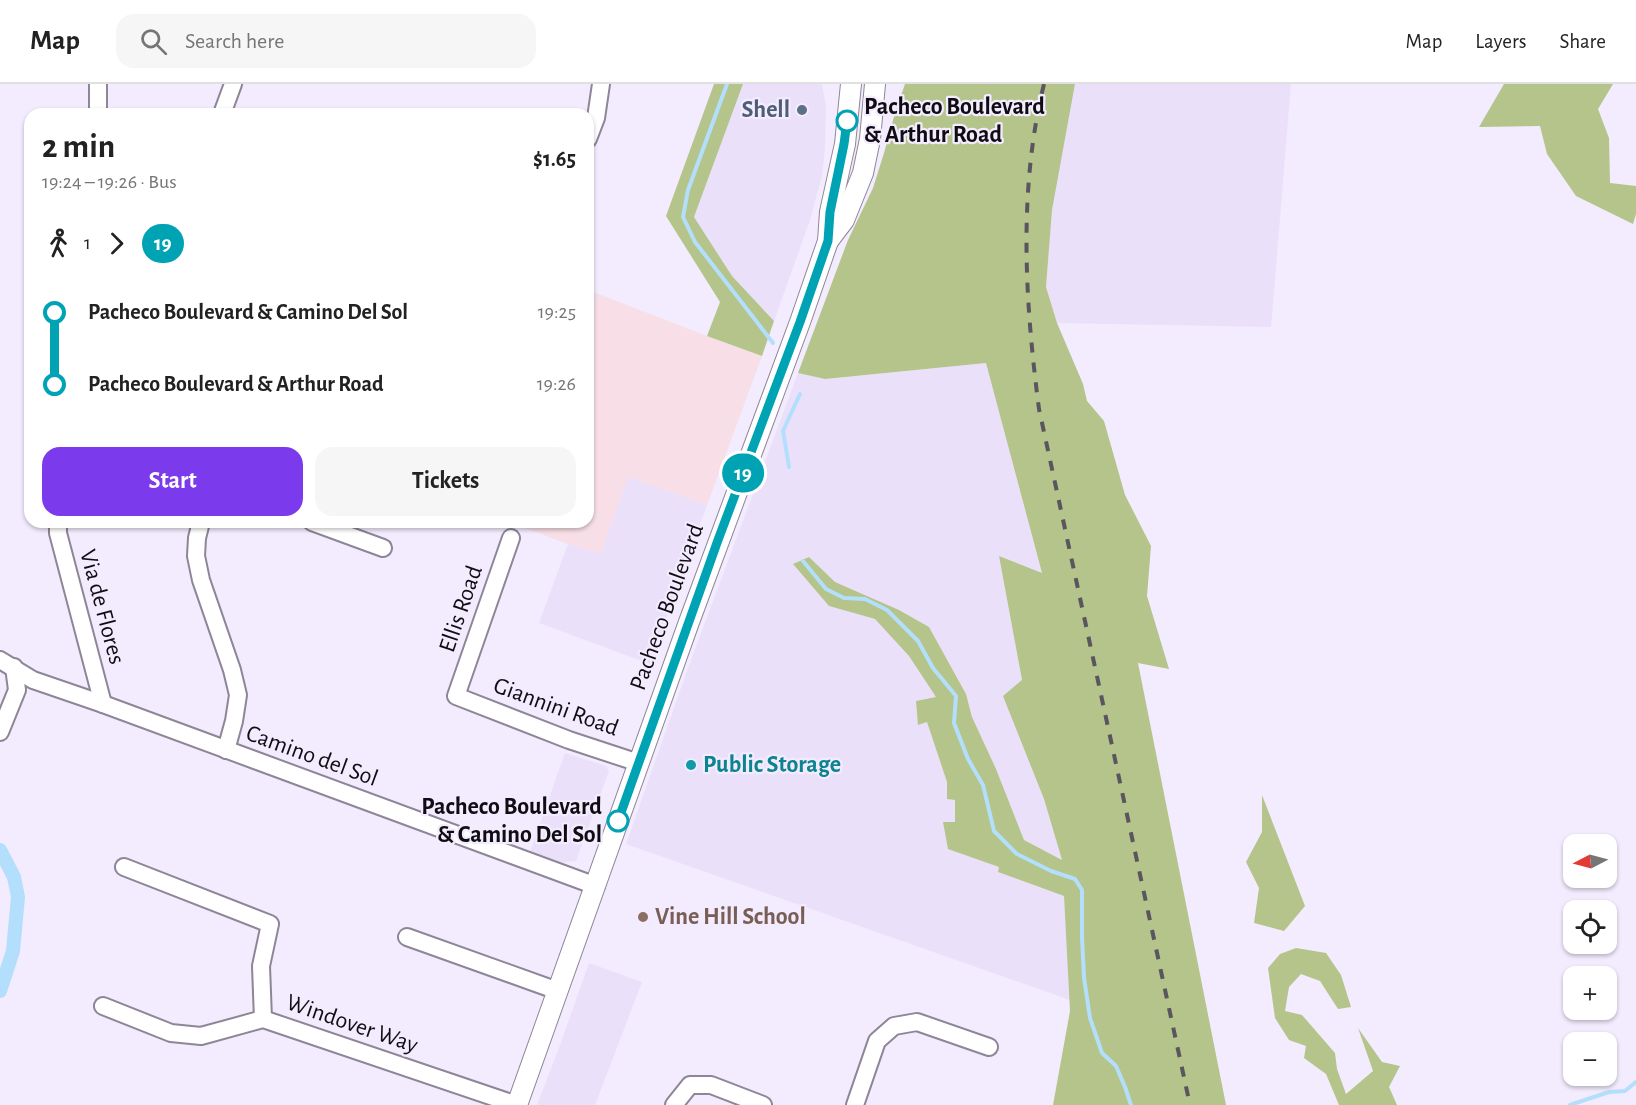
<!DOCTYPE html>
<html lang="en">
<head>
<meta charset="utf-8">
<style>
	:root { --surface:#fff; --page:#f6f6f6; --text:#222; --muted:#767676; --line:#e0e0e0; --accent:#7c3aed }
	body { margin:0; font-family:"Alegreya Sans",sans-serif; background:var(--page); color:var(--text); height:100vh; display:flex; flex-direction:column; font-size:22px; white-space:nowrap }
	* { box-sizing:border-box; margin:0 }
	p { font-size:20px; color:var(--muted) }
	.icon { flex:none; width:33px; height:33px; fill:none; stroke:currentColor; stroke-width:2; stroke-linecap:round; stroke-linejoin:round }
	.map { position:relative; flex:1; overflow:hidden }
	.panel { position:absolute; left:24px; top:24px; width:570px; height:420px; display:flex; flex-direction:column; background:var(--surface); border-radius:18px; box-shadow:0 2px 4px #0004 }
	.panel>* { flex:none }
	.badge { padding:0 12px; border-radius:20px; font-size:21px; line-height:39px }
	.needle { width:39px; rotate:264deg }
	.fabs { position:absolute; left:1563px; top:750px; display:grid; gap:12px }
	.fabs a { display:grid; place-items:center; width:54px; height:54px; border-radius:12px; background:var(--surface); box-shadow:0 2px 4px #0004; font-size:30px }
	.map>.badge { position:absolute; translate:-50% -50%; box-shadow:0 0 0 3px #fff }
	.legs { display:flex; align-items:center; gap:9px; height:66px; padding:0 18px; font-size:20px }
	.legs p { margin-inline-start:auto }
	.head { display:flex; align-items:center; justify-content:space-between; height:102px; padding:0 18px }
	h1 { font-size:33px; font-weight:700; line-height:45px }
	.action { display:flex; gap:12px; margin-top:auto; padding:12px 18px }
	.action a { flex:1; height:69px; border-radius:18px; background:var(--accent); color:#fff; font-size:24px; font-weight:700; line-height:69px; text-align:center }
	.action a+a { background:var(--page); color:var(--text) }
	ul { padding:0 18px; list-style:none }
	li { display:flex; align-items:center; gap:21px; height:72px; font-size:22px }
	li i { display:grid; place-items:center; width:9px; height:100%; margin:0 8px; background:currentColor }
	li i::after { content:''; width:15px; height:15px; margin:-8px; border:4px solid; border-radius:50%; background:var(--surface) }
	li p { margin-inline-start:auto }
	li:first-child i { background:linear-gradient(#0000 50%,currentColor 0) }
	li:last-child i { background:linear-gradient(currentColor 50%,#0000 0) }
	header { display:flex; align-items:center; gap:36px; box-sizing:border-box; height:84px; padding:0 30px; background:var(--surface); border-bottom:2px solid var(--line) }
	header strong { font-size:28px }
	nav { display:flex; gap:33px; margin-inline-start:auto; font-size:21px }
	.search { width:420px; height:54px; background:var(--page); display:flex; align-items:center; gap:15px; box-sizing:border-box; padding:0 21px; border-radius:18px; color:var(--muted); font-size:22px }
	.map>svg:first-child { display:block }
	.built { fill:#ebe0fa }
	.education { fill:#f7dee7 }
	.green { fill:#b4c48a }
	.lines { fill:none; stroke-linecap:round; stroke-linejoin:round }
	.stream { stroke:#b3dffc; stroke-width:4 }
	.canal { stroke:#b3dffc; stroke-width:14 }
	.minor-casing { stroke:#8e8697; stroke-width:20 }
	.major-casing { stroke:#8e8697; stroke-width:22 }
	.minor { stroke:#fff; stroke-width:16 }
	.major { stroke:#fff; stroke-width:20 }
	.rail { stroke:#5a555f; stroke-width:4; stroke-dasharray:10 10; stroke-linecap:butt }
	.line-1-casing { stroke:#fff; stroke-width:14 }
	.line-1 { stroke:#00a3b4; stroke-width:9 }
	.service-dot { fill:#5c6f8a; stroke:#f3ebfe; stroke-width:2 }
	.stop-1-dot { fill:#fff; stroke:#00a3b4; stroke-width:3 }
	.culture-dot { fill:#0f9aa8; stroke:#f3ebfe; stroke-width:2 }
	.education-dot { fill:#8d6e63; stroke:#f3ebfe; stroke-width:2 }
	.labels { text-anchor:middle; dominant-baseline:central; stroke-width:4.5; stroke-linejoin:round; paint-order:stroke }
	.stop-label { font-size:24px; font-weight:bold; fill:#0f0c12; stroke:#f3ebfe; text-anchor:start }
	.service-label { font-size:24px; font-weight:bold; fill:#4e5e75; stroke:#f3ebfe; text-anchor:end }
	.street-label { font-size:24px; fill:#0f0c12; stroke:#f3ebfe }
	.culture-label { font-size:24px; font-weight:bold; fill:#0d838f; stroke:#f3ebfe; text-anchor:start }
	.education-label { font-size:24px; font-weight:bold; fill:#785e54; stroke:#f3ebfe; text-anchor:start }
</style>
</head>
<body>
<header>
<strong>Map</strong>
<div class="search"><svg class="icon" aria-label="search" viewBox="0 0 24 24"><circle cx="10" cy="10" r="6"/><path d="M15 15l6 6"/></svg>Search here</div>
<nav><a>Map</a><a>Layers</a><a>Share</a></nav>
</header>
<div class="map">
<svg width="1636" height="1021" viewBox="0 0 1636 1021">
	<rect width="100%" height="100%" fill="#f3ebfe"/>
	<g class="built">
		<path d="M 743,0 L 822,0 L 826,23 L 825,64 L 822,92 L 810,136 L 774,237 L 732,192 L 694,133 Z"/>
		<path d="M 1075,0 L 1291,0 L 1271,243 L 1057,239 L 1046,203 L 1052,126 Z"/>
		<path d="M 986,279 L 1042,490 L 999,472 L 1044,715 L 1062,776 L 1024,756 L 996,685 L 972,633 L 966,610 L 929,543 L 899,526 L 835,498 L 809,473 L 793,480 L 829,522 L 875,535 L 909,572 L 937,614 L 918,641 L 927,638 L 947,698 L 947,715 L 955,715 L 955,738 L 943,738 L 1000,783 L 998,788 L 1064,812 L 1070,916 L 626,760 L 687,587 L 798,289 L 826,295 Z"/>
		<path d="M 628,392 L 707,421 L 650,580 L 539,539 L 568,460 L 601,469 Z"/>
		<path d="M 565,669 L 606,682 L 609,687 L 576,777 L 538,781 L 527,777 Z"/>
		<path d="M 589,879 L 642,898 L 595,1021 L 537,1021 L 559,964 Z"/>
	</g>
	<path class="education" d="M 588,206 L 707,252 L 762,272 L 707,421 L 628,393 L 601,470 L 568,460 L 509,438 L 588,438 Z"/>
	<g class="green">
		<path d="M 714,0 L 743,0 L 694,133 L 732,192 L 774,237 L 762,272 L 707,252 L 720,218 L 666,132 Z"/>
		<path d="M 905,0 L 1075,0 L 1052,126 L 1046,203 L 1057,239 L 1083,300 L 1087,317 L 1104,337 L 1125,411 L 1151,462 L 1147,512 L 1169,585 L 1138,579 L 1226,1021 L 1053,1021 L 1070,927 L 1064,812 L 998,788 L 999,783 L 948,765 L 943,738 L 955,738 L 955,716 L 947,715 L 947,698 L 927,638 L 918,641 L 916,617 L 936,613 L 909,572 L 875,535 L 829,522 L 793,480 L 809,473 L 835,498 L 899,526 L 929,543 L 966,610 L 972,633 L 996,685 L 1024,756 L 1062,776 L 1044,715 L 1003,612 L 1022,596 L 999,472 L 1042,489 L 986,279 L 825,295 L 798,289 L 848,156 L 873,104 L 884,69 L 895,29 Z"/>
		<path d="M 1504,0 L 1613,0 L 1598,25 L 1609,54 L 1610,99 L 1636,102 L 1636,130 L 1633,140 L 1576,112 L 1547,70 L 1540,42 L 1479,43 Z"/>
		<path d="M 1262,711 L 1305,822 L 1284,847 L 1254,839 L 1259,804 L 1246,778 L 1262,748 Z"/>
		<path d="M 1296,864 L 1326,869 L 1341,891 L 1351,923 L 1338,925 L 1320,897 L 1301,890 L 1289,903 L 1285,927 L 1302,931 L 1335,969 L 1337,985 L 1346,1010 L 1373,987 L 1358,944 L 1382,978 L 1400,982 L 1389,1003 L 1397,1021 L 1339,1021 L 1326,990 L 1304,974 L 1306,962 L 1289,956 L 1275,934 L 1268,884 L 1280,870 Z"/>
	</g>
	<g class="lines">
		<g class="stream">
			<path d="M 727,0 L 688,106 L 683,133 L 695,158 L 773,259"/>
			<path d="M 789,383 L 783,347 L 800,310"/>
			<path d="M 803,477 L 826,505 L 844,514 L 865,515 L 887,526 L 918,557 L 933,584 L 956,612 L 954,639 L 968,675 L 983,701 L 994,747 L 1017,770 L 1051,787 L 1075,795 L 1082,806 L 1082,853 L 1084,894 L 1090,934 L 1102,969 L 1116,982 L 1125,1003 L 1131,1021"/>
			<path d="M 1570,1021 L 1609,1008 L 1625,1007 L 1636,998"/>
		</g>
		<path class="canal" d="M 0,766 L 14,793 L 18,813 L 13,867 L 0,907"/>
		<defs>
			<g id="minor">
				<path d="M 98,0 L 98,30"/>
				<path d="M 222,30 L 233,0"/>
				<path d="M 588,55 L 596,34 L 601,0"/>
				<path d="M 58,438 L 58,449 L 103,620"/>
				<path d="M 201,438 L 197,454 L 196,472 L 201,496 L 232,586 L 238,611 L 234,637 L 226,666"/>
				<path d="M 312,438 L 383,464"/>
				<path d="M 511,454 L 456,612 L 569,656 L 639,679"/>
				<path d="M 0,576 L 33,596 L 103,620 L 596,802"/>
				<path d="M 0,648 L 17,606 L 14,583"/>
				<path d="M 124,783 L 270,840 L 261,882 L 263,935"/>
				<path d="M 407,853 L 558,907"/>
				<path d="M 103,922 L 171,949 L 201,952 L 263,935 L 517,1021"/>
				<path d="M 674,1021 L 690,1001 L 711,1001 L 763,1021"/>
				<path d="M 855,1021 L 877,957 L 894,942 L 917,938 L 989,963"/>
			</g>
			<g id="major">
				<path d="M 828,157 L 844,136 L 863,89 L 870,55 L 875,0"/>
				<path d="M 517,1021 L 689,538 L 800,238 L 828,157 L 830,128 L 845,60 L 851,0"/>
			</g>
		</defs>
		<use href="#minor" class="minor-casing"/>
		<use href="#major" class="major-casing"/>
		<use href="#minor" class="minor"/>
		<use href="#major" class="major"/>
		<path class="rail" d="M 1044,0 C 1018,106 1025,218 1039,325 L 1190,1021"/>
	</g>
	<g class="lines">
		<defs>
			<path id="line-1" d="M 618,737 L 718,456 L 800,238 L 828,157 L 830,128 L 844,60 L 847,37"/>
		</defs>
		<use href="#line-1" class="line-1-casing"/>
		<use href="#line-1" class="line-1"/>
	</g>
	<circle class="service-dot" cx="802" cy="26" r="6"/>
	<g class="stop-1-dot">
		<circle cx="847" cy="37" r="10"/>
		<circle cx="618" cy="737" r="10"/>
	</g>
	<circle class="culture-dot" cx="691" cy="681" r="6"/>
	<circle class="education-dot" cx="643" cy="833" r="6"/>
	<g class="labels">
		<g class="stop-label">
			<text x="864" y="23">Pacheco Boulevard<tspan x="864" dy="28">&amp; Arthur Road</tspan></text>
			<text x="602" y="723" text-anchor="end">Pacheco Boulevard<tspan x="602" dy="28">&amp; Camino Del Sol</tspan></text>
		</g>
		<g class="service-label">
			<text x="790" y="26">Shell</text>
		</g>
		<g class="street-label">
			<text transform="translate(102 523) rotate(75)">Via de Flores</text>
			<text transform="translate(667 523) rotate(-70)">Pacheco Boulevard</text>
			<text transform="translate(461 525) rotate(-71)">Ellis Road</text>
			<text transform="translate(556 623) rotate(20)">Giannini Road</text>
			<text transform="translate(312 672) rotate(20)">Camino del Sol</text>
			<text transform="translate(352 940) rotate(19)">Windover Way</text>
		</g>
		<g class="culture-label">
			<text x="703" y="681">Public Storage</text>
		</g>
		<g class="education-label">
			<text x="655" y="833">Vine Hill School</text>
		</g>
	</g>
</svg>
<div class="fabs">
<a><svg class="needle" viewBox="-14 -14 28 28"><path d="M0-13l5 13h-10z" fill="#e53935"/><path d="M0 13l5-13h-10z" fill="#767676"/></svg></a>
<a><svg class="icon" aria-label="locate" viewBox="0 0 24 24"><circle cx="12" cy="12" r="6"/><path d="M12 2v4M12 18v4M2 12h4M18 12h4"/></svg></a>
<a>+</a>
<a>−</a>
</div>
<b class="badge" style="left:743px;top:389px;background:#00a3b4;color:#fff">19</b>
<section class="panel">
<div class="head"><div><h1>2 min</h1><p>19:24 – 19:26 · Bus</p></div><b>$1.65</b></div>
<div class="legs"><svg class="icon" aria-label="walk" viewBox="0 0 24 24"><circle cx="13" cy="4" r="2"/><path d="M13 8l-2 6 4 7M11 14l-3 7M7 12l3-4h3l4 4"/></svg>1<svg class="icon" aria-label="forward" viewBox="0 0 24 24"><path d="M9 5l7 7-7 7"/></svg><b class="badge" style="background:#00a3b4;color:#fff">19</b></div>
<ul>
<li><i style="color:#00a3b4"></i><b>Pacheco Boulevard &amp; Camino Del Sol</b><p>19:25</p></li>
<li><i style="color:#00a3b4"></i><b>Pacheco Boulevard &amp; Arthur Road</b><p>19:26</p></li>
</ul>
<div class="action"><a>Start</a><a>Tickets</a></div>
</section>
</div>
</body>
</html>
